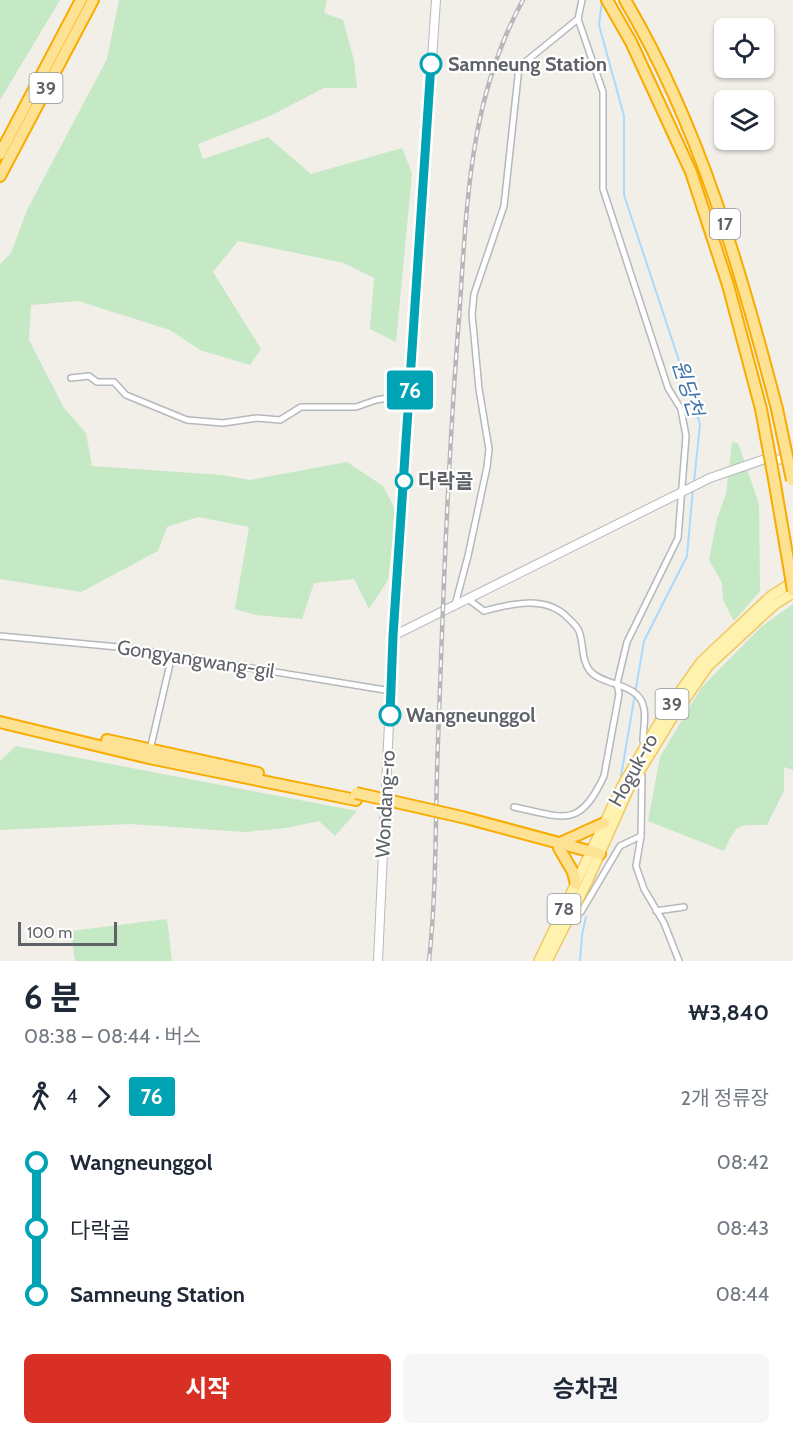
<!DOCTYPE html>
<html lang="ko">
<head>
<meta charset="utf-8">
<style>
	:root { --surface:#fff; --page:#f6f6f7; --text:#1f2937; --muted:#747a83; --accent:#d93025 }
	body { margin:0; font-family:Cabin,"Noto Sans KR",sans-serif; background:var(--page); color:var(--text); height:100vh; display:flex; flex-direction:column; font-size:22px; white-space:nowrap }
	* { box-sizing:border-box; margin:0 }
	p { font-size:20px; color:var(--muted) }
	.icon { flex:none; width:33px; height:33px; fill:none; stroke:currentColor; stroke-width:2; stroke-linecap:round; stroke-linejoin:round }
	.map { position:relative; height:961px; overflow:hidden }
	.details { display:flex; flex-direction:column; background:var(--surface); flex:1 }
	.details>* { flex:none }
	.badge { padding:0 12px; border-radius:4px; font-size:21px; line-height:39px }
	.controls { position:absolute; left:714px; top:18px; display:grid; gap:12px }
	.controls a { display:grid; place-items:center; width:60px; height:60px; border-radius:9px; background:var(--surface); box-shadow:0 2px 4px #0004; font-size:30px }
	.scale { position:absolute; left:18px; bottom:15px; width:99px; box-sizing:border-box; padding-left:6px; border:3px solid #5f6368; border-top:0; font-size:16px; line-height:21px; white-space:nowrap; color:#5f6368; -webkit-text-stroke:4px #fff; paint-order:stroke }
	.map>.badge { position:absolute; translate:-50% -50%; box-shadow:0 0 0 3px #fff }
	.legs { display:flex; align-items:center; gap:9px; height:66px; padding:0 24px; font-size:20px }
	.legs p { margin-inline-start:auto }
	.summary { display:flex; align-items:center; justify-content:space-between; height:102px; padding:0 24px }
	h1 { font-size:33px; font-weight:700; line-height:45px }
	.button { display:flex; gap:12px; margin-top:auto; padding:12px 24px }
	.button a { flex:1; height:69px; border-radius:9px; background:var(--accent); color:#fff; font-size:24px; font-weight:700; line-height:69px; text-align:center }
	.button a+a { background:var(--page); color:var(--text) }
	ul { padding:0 24px; list-style:none }
	li { display:flex; align-items:center; gap:21px; height:66px; font-size:22px }
	li i { display:grid; place-items:center; width:9px; height:100%; margin:0 8px; background:currentColor }
	li i::after { content:''; width:15px; height:15px; margin:-8px; border:4px solid; border-radius:50%; background:var(--surface) }
	li p { margin-inline-start:auto }
	li:first-child i { background:linear-gradient(#0000 50%,currentColor 0) }
	li:last-child i { background:linear-gradient(currentColor 50%,#0000 0) }
	.map>svg:first-child { display:block }
	.green { fill:#c5e8c5 }
	.lines { fill:none; stroke-linecap:round; stroke-linejoin:round }
	.stream { stroke:#aadaff; stroke-width:2 }
	.street-casing { stroke:#b5b8bc; stroke-width:8 }
	.secondary-casing { stroke:#b6babf; stroke-width:10 }
	.primary-casing { stroke:#f2c960; stroke-width:12 }
	.highway-casing { stroke:#f9ab00; stroke-width:14 }
	.street { stroke:#fff; stroke-width:5 }
	.secondary { stroke:#fff; stroke-width:8 }
	.primary { stroke:#fff2af; stroke-width:9 }
	.highway { stroke:#fde293; stroke-width:10 }
	.rail-casing { stroke:#b6b7b8; stroke-width:4.5 }
	.rail { stroke:#fff; stroke-width:2; stroke-dasharray:7; stroke-linecap:butt }
	.highway-bridge-casing { stroke:#f9ab00; stroke-width:14; stroke-linecap:butt }
	.highway-bridge { stroke:#fde293; stroke-width:10 }
	.line-1-casing { stroke:#fff; stroke-width:14 }
	.line-1 { stroke:#00a3b4; stroke-width:9 }
	.stop-1-dot { fill:#fff; stroke:#00a3b4; stroke-width:3 }
	.labels { text-anchor:middle; dominant-baseline:central; stroke-width:4.5; stroke-linejoin:round; paint-order:stroke }
	.shield { fill:#fff; stroke:#8f9295; stroke-width:1.5 }
	.shield-label { font-size:18px; font-weight:bold; fill:#5f6368 }
	.stop-label { font-size:20px; font-weight:bold; fill:#5f6368; stroke:#fff; text-anchor:start }
	.street-label { font-size:20px; fill:#5f6368; stroke:#fff }
	.water-label { font-size:21px; font-style:italic; fill:#4174aa; stroke:#fff }
</style>
</head>
<body>
<div class="map">
<svg width="793" height="961" viewBox="0 0 793 961">
	<rect width="100%" height="100%" fill="#f1efe8"/>
	<g class="green">
		<path d="M 0,0 L 60,0 L 0,100 Z"/>
		<path d="M 119,0 L 327,0 L 324,13 L 343,20 L 354,60 L 357,88 L 324,88 L 270,116 L 198,144 L 203,159 L 268,137 L 311,174 L 402,148 L 412,173 L 396,342 L 370,329 L 374,278 L 344,263 L 238,241 L 213,272 L 261,349 L 250,365 L 200,350 L 170,330 L 78,301 L 31,305 L 29,340 L 64,408 L 86,433 L 92,466 L 221,475 L 250,480 L 347,462 L 383,486 L 396,511 L 388,580 L 369,609 L 354,579 L 314,583 L 302,619 L 256,615 L 235,609 L 249,527 L 198,517 L 167,527 L 158,551 L 81,592 L 0,579 L 0,264 L 11,253 L 27,210 L 107,59 Z"/>
		<path d="M 732,442 L 738,443 L 759,504 L 760,591 L 734,621 L 723,600 L 722,583 L 709,560 L 717,519 L 726,494 Z"/>
		<path d="M 793,604 L 793,770 L 784,767 L 784,791 L 767,825 C 737,825 737,823 724,851 L 648,821 L 660,757 L 701,688 L 761,627 Z"/>
		<path d="M 16,746 L 357,811 L 335,836 L 319,821 L 286,828 L 245,832 L 130,824 L 0,830 L 0,761 Z"/>
		<path d="M 167,919 L 172,961 L 75,961 L 71,931 Z"/>
	</g>
	<g class="lines">
		<g class="stream">
			<path d="M 602,0 L 599,25 L 624,116 L 624,195 L 700,424 L 694,482"/>
			<path d="M 621,776 L 644,641 L 687,556 L 693,488"/>
			<path d="M 580,961 L 582,935 L 586,917"/>
		</g>
		<defs>
			<g id="street">
				<path d="M 71,378 L 89,376 L 97,382 L 114,382 L 126,395 L 187,420 L 223,423 L 257,418 L 280,420 L 301,407 L 356,407 L 376,400 L 410,394"/>
				<path d="M 468,599 L 484,611 C 510,604 545,595 567,617 C 571,621 577,626 579,631 C 584,644 581,660 590,671 C 604,687 640,682 644,709 C 646,719 643,731 643,741"/>
				<path d="M 455,605 L 468,556 L 487,467 L 489,449 L 479,389 L 472,314 L 474,294 L 504,206 L 519,67 L 578,19"/>
				<path d="M 0,636 L 129,648 L 391,691"/>
				<path d="M 150,750 L 172,655"/>
				<path d="M 642,776 L 641,836 L 636,866 L 644,889 L 664,923 L 679,961"/>
				<path d="M 514,807 C 563,817 579,830 604,776 L 619,694 L 617,684 L 627,642 L 678,538 L 686,436 L 681,409 L 668,388 L 603,189 L 603,92 L 578,19 L 582,0"/>
				<path d="M 656,911 L 684,907"/>
				<path d="M 571,914 L 581,912 L 620,846 L 641,836"/>
			</g>
			<g id="secondary">
				<path d="M 393,636 L 710,478 L 765,459 L 792,460"/>
				<path d="M 378,961 L 393,636 L 436,0"/>
			</g>
			<g id="primary">
				<path d="M 539,961 L 622,786 L 665,713 L 701,662 L 771,596 L 793,582"/>
				<path d="M 547,961 L 587,882 L 628,790 L 672,718 L 708,666 L 774,605 L 793,593"/>
			</g>
			<g id="highway">
				<path d="M 607,0 L 631,42 L 691,172 L 728,285 L 761,409"/>
				<path d="M 625,0 C 700,127 740,268 777,409"/>
				<path d="M 0,154 L 81,0"/>
				<path d="M 0,176 L 93,0"/>
				<path d="M 774,479 L 790,572"/>
				<path d="M 0,722 L 149,758 L 356,800"/>
				<path d="M 107,740 L 258,773"/>
				<path d="M 462,817 L 600,854"/>
				<path d="M 560,843 L 604,823"/>
				<path d="M 559,848 L 573,872 L 576,884"/>
			</g>
		</defs>
		<use href="#street" class="street-casing"/>
		<use href="#secondary" class="secondary-casing"/>
		<use href="#primary" class="primary-casing"/>
		<use href="#highway" class="highway-casing"/>
		<use href="#street" class="street"/>
		<use href="#secondary" class="secondary"/>
		<use href="#primary" class="primary"/>
		<use href="#highway" class="highway"/>
		<defs>
			<path id="rail" d="M 429,961 C 437,888 435,815 438,742 C 443,600 448,459 459,318 C 467,207 468,100 523,0"/>
		</defs>
		<use href="#rail" class="rail-casing"/>
		<use href="#rail" class="rail"/>
		<defs>
			<g id="highway-bridge">
				<path d="M 761,409 L 774,479"/>
				<path d="M 777,409 L 792,480"/>
				<path d="M 790,572 L 793,591"/>
				<path d="M 356,793 L 462,817"/>
			</g>
		</defs>
		<use href="#highway-bridge" class="highway-bridge-casing"/>
		<use href="#highway-bridge" class="highway-bridge"/>
	</g>
	<g class="lines">
		<defs>
			<path id="line-1" d="M 390,715 L 393,636 L 431,64"/>
		</defs>
		<use href="#line-1" class="line-1-casing"/>
		<use href="#line-1" class="line-1"/>
	</g>
	<g class="stop-1-dot">
		<circle cx="431" cy="64" r="10"/>
		<circle cx="404" cy="481" r="8"/>
		<circle cx="390" cy="715" r="10"/>
	</g>
	<g class="labels">
		<g class="shield">
			<rect x="29.5" y="73" width="33" height="30" rx="4.5"/>
			<rect x="710" y="209" width="30" height="30" rx="4.5"/>
			<rect x="655.5" y="689" width="33" height="30" rx="4.5"/>
			<rect x="547.5" y="894" width="33" height="30" rx="4.5"/>
		</g>
		<g class="shield-label">
			<text x="46" y="88">39</text>
			<text x="725" y="224">17</text>
			<text x="672" y="704">39</text>
			<text x="564" y="909">78</text>
		</g>
		<g class="stop-label">
			<text x="448" y="64">Samneung Station</text>
			<text x="418" y="481">다락골</text>
			<text x="406" y="715">Wangneunggol</text>
		</g>
		<g class="street-label">
			<text transform="translate(196 659) rotate(9)">Gongyangwang-gil</text>
			<text transform="translate(633 770) rotate(-61)">Hoguk-ro</text>
			<text transform="translate(385 804) rotate(-87)">Wondang-ro</text>
		</g>
		<g class="water-label">
			<text transform="translate(688 388) rotate(72)">원당천</text>
		</g>
	</g>
</svg>
<div class="controls">
<a><svg class="icon" aria-label="locate" viewBox="0 0 24 24"><circle cx="12" cy="12" r="6"/><path d="M12 2v4M12 18v4M2 12h4M18 12h4"/></svg></a>
<a><svg class="icon" aria-label="layers" viewBox="0 0 24 24"><path d="M12 4l9 5-9 5-9-5zM3 14l9 5 9-5"/></svg></a>
</div>
<div class="scale">100 m</div>
<b class="badge" style="left:410px;top:390px;background:#00a3b4;color:#fff">76</b>
</div>
<section class="details">
<div class="summary"><div><h1>6 분</h1><p>08:38 – 08:44 · 버스</p></div><b>₩3,840</b></div>
<div class="legs"><svg class="icon" aria-label="walk" viewBox="0 0 24 24"><circle cx="13" cy="4" r="2"/><path d="M13 8l-2 6 4 7M11 14l-3 7M7 12l3-4h3l4 4"/></svg>4<svg class="icon" aria-label="forward" viewBox="0 0 24 24"><path d="M9 5l7 7-7 7"/></svg><b class="badge" style="background:#00a3b4;color:#fff">76</b><p>2개 정류장</p></div>
<ul>
<li><i style="color:#00a3b4"></i><b>Wangneunggol</b><p>08:42</p></li>
<li><i style="color:#00a3b4"></i><span>다락골</span><p>08:43</p></li>
<li><i style="color:#00a3b4"></i><b>Samneung Station</b><p>08:44</p></li>
</ul>
<div class="button"><a>시작</a><a>승차권</a></div>
</section>
</body>
</html>
